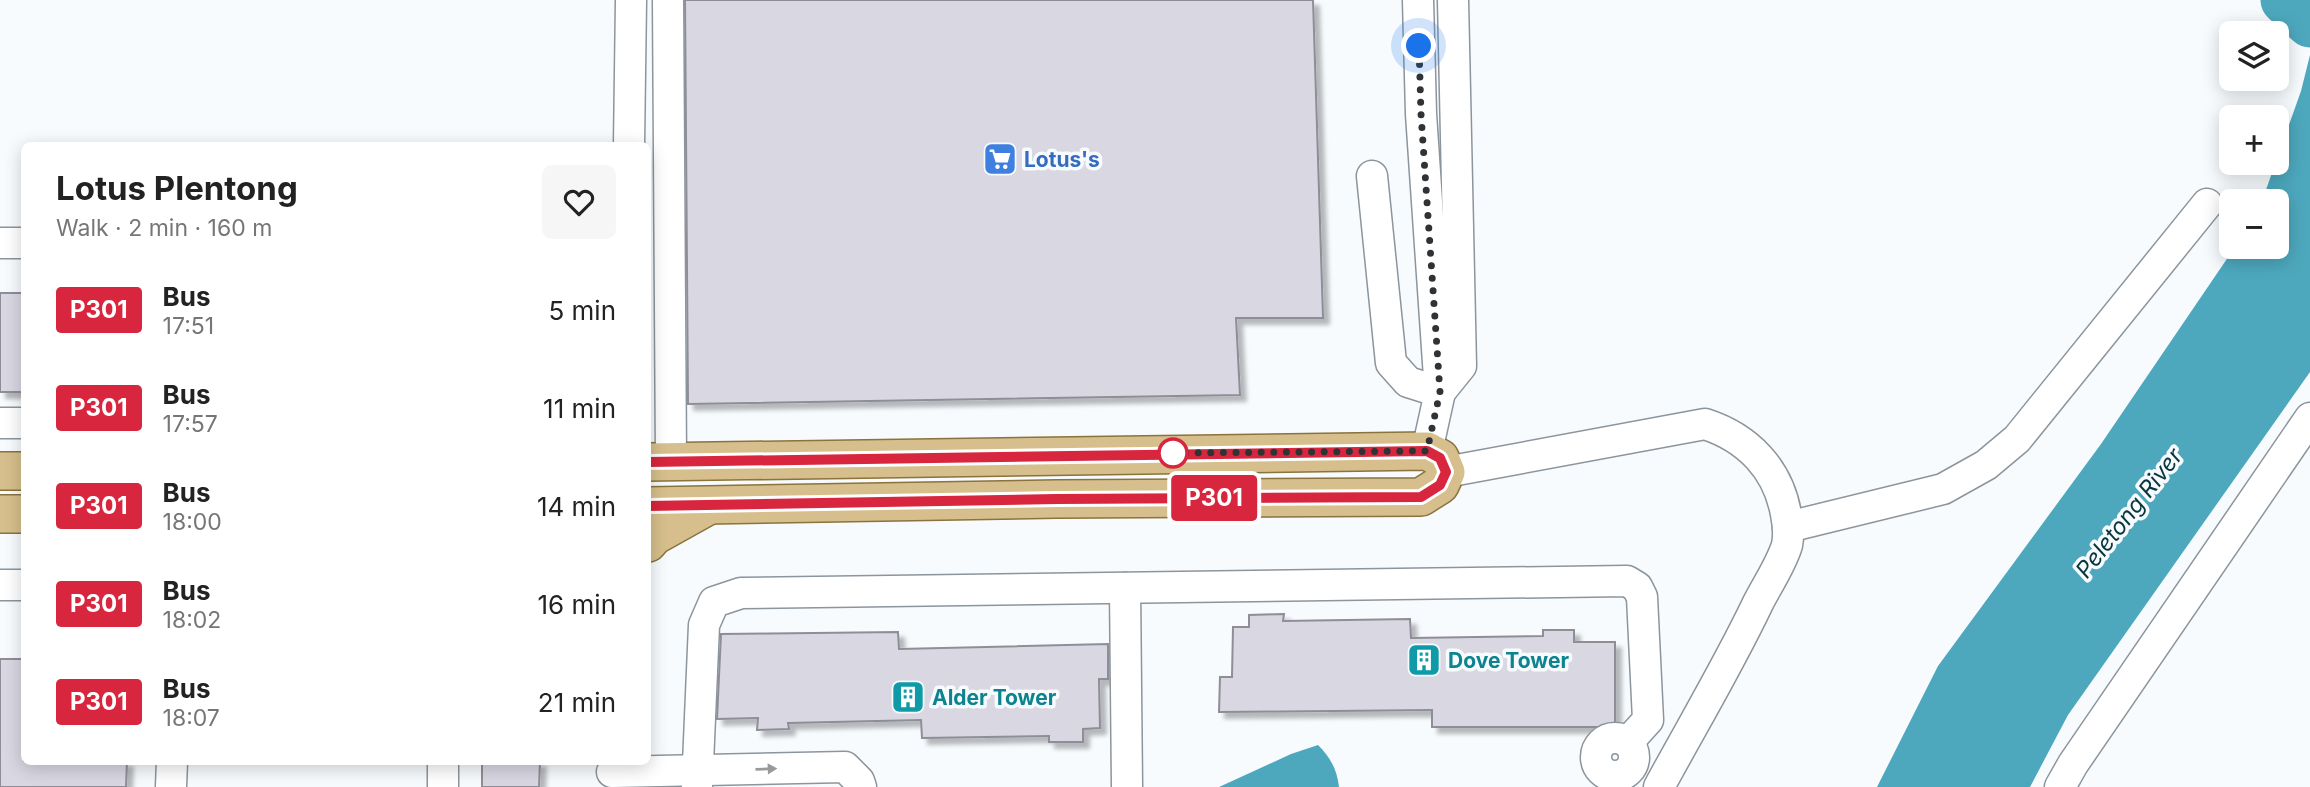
<!DOCTYPE html>
<html lang="en">
<head>
<meta charset="utf-8">
<style>
	:root { --surface:#fff; --page:#f6f6f6; --text:#222; --muted:#767676 }
	body { margin:0; font-family:Inter,sans-serif; background:var(--page); color:var(--text); height:100vh; display:flex; flex-direction:column; font-size:26px; white-space:nowrap }
	* { box-sizing:border-box; margin:0 }
	p { font-size:23px; color:var(--muted) }
	.icon { flex:none; width:38px; height:38px; fill:none; stroke:currentColor; stroke-width:2; stroke-linecap:round; stroke-linejoin:round }
	.map { position:relative; flex:1; overflow:hidden }
	.details { position:absolute; left:21px; top:142px; width:630px; height:623px; display:flex; flex-direction:column; background:var(--surface); border-radius:10px; box-shadow:0 4px 18px #0003 }
	.details>* { flex:none }
	.badge { padding:0 14px; border-radius:5px; font-size:24px; line-height:46px }
	.buttons { position:absolute; left:2219px; top:21px; display:grid; gap:14px }
	.buttons a { display:grid; place-items:center; width:70px; height:70px; border-radius:10px; background:var(--surface); box-shadow:0 4px 18px #0003; font-size:35px }
	.you { position:absolute; width:35px; height:35px; margin:-18px; border:5px solid #fff; border-radius:50%; background:#1a73e8; box-shadow:0 0 0 10px #1a73e833 }
	.map>.badge { position:absolute; translate:-50% -50%; box-shadow:0 0 0 4px #fff }
	.round { display:grid; place-items:center; flex:none; width:74px; height:74px; border-radius:10px; background:var(--page) }
	.overview { display:flex; align-items:center; justify-content:space-between; height:119px; padding:0 35px }
	h1 { font-size:33px; font-weight:700; line-height:52px }
	ul { padding:0; list-style:none }
	li { display:flex; align-items:center; gap:21px; height:98px; padding:0 35px }
	li div { flex:1 }
	li b { display:block; font-size:26px }
	li em { font-style:normal }
	li .badge { min-width:77px; font-weight:700; text-align:center }
	.map>svg:first-child { display:block }
	.water { fill:#4da8be }
	.lines { fill:none; stroke-linecap:round; stroke-linejoin:round }
	.river { stroke:#4da8be; stroke-width:49 }
	.building { fill:#d9d7e2; stroke:#8f8d97; stroke-width:2; filter:url(#shadow) }
	.minor-casing { stroke:#8c959c; stroke-width:33 }
	.major-casing { stroke:#8a733c; stroke-width:40 }
	.minor { stroke:#fff; stroke-width:30 }
	.major { stroke:#d6bf8c; stroke-width:37 }
	.oneway { fill:#98999a }
	.line-casing { stroke:#fff; stroke-width:16 }
	.line { stroke:#d7263d; stroke-width:10 }
	.walk { stroke:#303336; stroke-width:7; stroke-dasharray:0 12.6 }
	.stop-dot { fill:#fff; stroke:#d7263d; stroke-width:3.5 }
	.labels { text-anchor:middle; dominant-baseline:central; stroke-width:7; stroke-linejoin:round; paint-order:stroke }
	.shop-label { font-size:21px; font-weight:bold; fill:#366cbe; stroke:#f7fbfe; text-anchor:start }
	.culture-label { font-size:21px; font-weight:bold; fill:#0d838f; stroke:#f7fbfe; text-anchor:start }
	.water-label { font-size:23px; font-style:italic; fill:#08353e; stroke:#f7fbfe }
</style>
</head>
<body>
<div class="map">
<svg width="2310" height="787" viewBox="0 0 2310 787">
	<defs>
		<filter id="shadow"><feDropShadow dx="6" dy="6" stdDeviation="2" flood-color="#0004"/></filter>
	</defs>
	<rect width="100%" height="100%" fill="#f7fbfe"/>
	<g class="water">
		<path d="M 2310,55 L 2310,372 L 2068,715 L 2030,787 L 1877,787 L 1938,666 L 2101,444 L 2235,247 L 2277,247 L 2277,201 L 2262,201 L 2301,91 Z"/>
		<path d="M 1318,745 C 1330,757 1337,769 1339,787 L 1219,787 L 1291,754 Z"/>
	</g>
	<g class="lines">
		<path class="river" d="M 2285,0 L 2310,23"/>
	</g>
	<g class="building">
		<path d="M 685,0 L 1313,0 L 1323,318 L 1236,318 L 1240,395 L 688,404 Z"/>
		<rect x="0" y="293" width="24" height="99"/>
		<path d="M 1284,614 L 1283,621 L 1410,619 L 1411,638 L 1543,636 L 1543,630 L 1574,630 L 1574,642 L 1615,642 L 1615,727 L 1432,727 L 1432,710 L 1219,712 L 1220,677 L 1232,677 L 1233,627 L 1249,627 L 1249,615 Z"/>
		<path d="M 898,632 L 899,649 L 1108,644 L 1108,679 L 1099,679 L 1100,728 L 1083,729 L 1083,742 L 1049,742 L 1049,736 L 922,738 L 921,720 L 788,723 L 789,729 L 757,730 L 758,718 L 717,719 L 721,634 Z"/>
		<path d="M 0,659 L 24,659 L 24,761 L 127,761 L 126,787 L 0,787 Z"/>
		<path d="M 482,761 L 540,761 L 539,787 L 482,787 Z"/>
	</g>
	<g class="lines">
		<defs>
			<g id="minor">
				<path d="M 668,0 L 671,461"/>
				<path d="M 1418,0 L 1421,114 L 1440,392 L 1427,451"/>
				<path d="M 629,145 L 631,0"/>
				<path d="M 1372,176 L 1391,363 L 1408,382 L 1440,392 L 1461,366 L 1453,0"/>
				<path d="M 0,243 L 24,243"/>
				<path d="M 0,423 L 24,423"/>
				<path d="M 1446,472 L 1705,424 C 1748,438 1778,469 1786,514 C 1788,524 1789,535 1787,545 C 1781,565 1767,585 1758,603 C 1728,666 1692,726 1659,787"/>
				<path d="M 1788,527 L 1943,489 L 1986,465 L 2017,439 L 2207,204"/>
				<path d="M 0,585 L 24,585"/>
				<path d="M 1125,588 L 1127,787"/>
				<circle cx="1615" cy="757" r="19"/>
				<path d="M 612,772 L 845,767 L 859,781 L 861,787"/>
				<path d="M 171,787 L 172,761"/>
				<path d="M 443,787 L 443,761"/>
				<path d="M 697,787 L 704,625 L 714,602 L 741,593 L 1627,581 L 1637,587 L 1642,597 L 1648,720 L 1628,742"/>
				<path d="M 2060,787 L 2073,764 L 2310,418"/>
			</g>
			<g id="major">
				<path d="M 648,462 L 1427,451 L 1440,458 L 1446,472 L 1440,485 L 1421,497 L 1057,499 L 648,506"/>
				<path d="M 0,471 L 24,471"/>
				<path d="M 0,514 L 24,514"/>
				<path d="M 648,543 L 654,536 L 706,507"/>
			</g>
		</defs>
		<use href="#minor" class="minor-casing"/>
		<use href="#major" class="major-casing"/>
		<use href="#minor" class="minor"/>
		<use href="#major" class="major"/>
	</g>
	<defs><path id="oneway-solid" d="M-6-.8H1V-3.2L6.5 0L1 3.2V.8H-6Z" transform="scale(1.75)"/></defs>
	<use class="oneway" href="#oneway-solid" transform="translate(766 769) rotate(-2)"/>
	<g class="lines">
		<defs>
			<path id="line" d="M 648,462 L 1427,451 L 1440,458 L 1446,472 L 1440,485 L 1421,497 L 1057,499 L 648,506"/>
		</defs>
		<use href="#line" class="line-casing"/>
		<use href="#line" class="line"/>
		<path class="walk" d="M 1173,453 L 1427,451 L 1440,392 L 1421,114 L 1419,46"/>
	</g>
	<defs>
		<symbol id="supermarket-square" viewBox="-11 -11 22 22"><rect x="-9" y="-9" width="18" height="18" rx="4" fill="#3f7fe0" stroke="#f7fbfe"/><path d="M-6-5.5h2.5l.6 2H6L4.5 2H-2.5L-4.4-4H-6ZM-1.5 3.2a1.3 1.3 0 1 0 .1 0ZM3 3.2a1.3 1.3 0 1 0 .1 0Z" fill="#fff"/></symbol>
		<symbol id="building-square" viewBox="-11 -11 22 22"><rect x="-9" y="-9" width="18" height="18" rx="4" fill="#0f9aa8" stroke="#f7fbfe"/><path d="M-4-6H4V6H1V3H-1V6H-4ZM-2.5-4.3h1.7v1.8h-1.7ZM.8-4.3h1.7v1.8H.8ZM-2.5-1h1.7V.8h-1.7ZM.8-1h1.7V.8H.8Z" fill="#fff"/></symbol>
	</defs>
	<g fill-rule="evenodd">
		<use href="#supermarket-square" x="981" y="140" width="38" height="38"/>
		<use href="#building-square" x="1405" y="641" width="38" height="38"/>
		<use href="#building-square" x="889" y="678" width="38" height="38"/>
	</g>
	<circle class="stop-dot" cx="1173" cy="453" r="14"/>
	<g class="labels">
		<g class="shop-label">
			<text x="1024" y="159">Lotus's</text>
		</g>
		<g class="culture-label">
			<text x="1448" y="660">Dove Tower</text>
			<text x="932" y="697">Alder Tower</text>
		</g>
		<g class="water-label">
			<text transform="translate(2129 513) rotate(-52)">Peletong River</text>
		</g>
	</g>
</svg>
<div class="buttons">
<a><svg class="icon" aria-label="layers" viewBox="0 0 24 24"><path d="M12 4l9 5-9 5-9-5zM3 14l9 5 9-5"/></svg></a>
<a>+</a>
<a>−</a>
</div>
<div class="you" style="left:1419px;top:46px"></div>
<b class="badge" style="left:1214px;top:498px;background:#d7263d;color:#fff">P301</b>
<section class="details">
<div class="overview"><div><h1>Lotus Plentong</h1><p>Walk · 2 min · 160 m</p></div><a class="round"><svg class="icon" aria-label="heart" viewBox="0 0 24 24"><path d="M12 20l-8-8c-3-5 5-10 8-4 3-6 11-1 8 4z"/></svg></a></div>
<ul>
<li><span class="badge" style="background:#d7263d;color:#fff">P301</span><div><b>Bus</b><p>17:51</p></div><em>5 min</em></li>
<li><span class="badge" style="background:#d7263d;color:#fff">P301</span><div><b>Bus</b><p>17:57</p></div><em>11 min</em></li>
<li><span class="badge" style="background:#d7263d;color:#fff">P301</span><div><b>Bus</b><p>18:00</p></div><em>14 min</em></li>
<li><span class="badge" style="background:#d7263d;color:#fff">P301</span><div><b>Bus</b><p>18:02</p></div><em>16 min</em></li>
<li><span class="badge" style="background:#d7263d;color:#fff">P301</span><div><b>Bus</b><p>18:07</p></div><em>21 min</em></li>
</ul>
</section>
</div>
</body>
</html>
